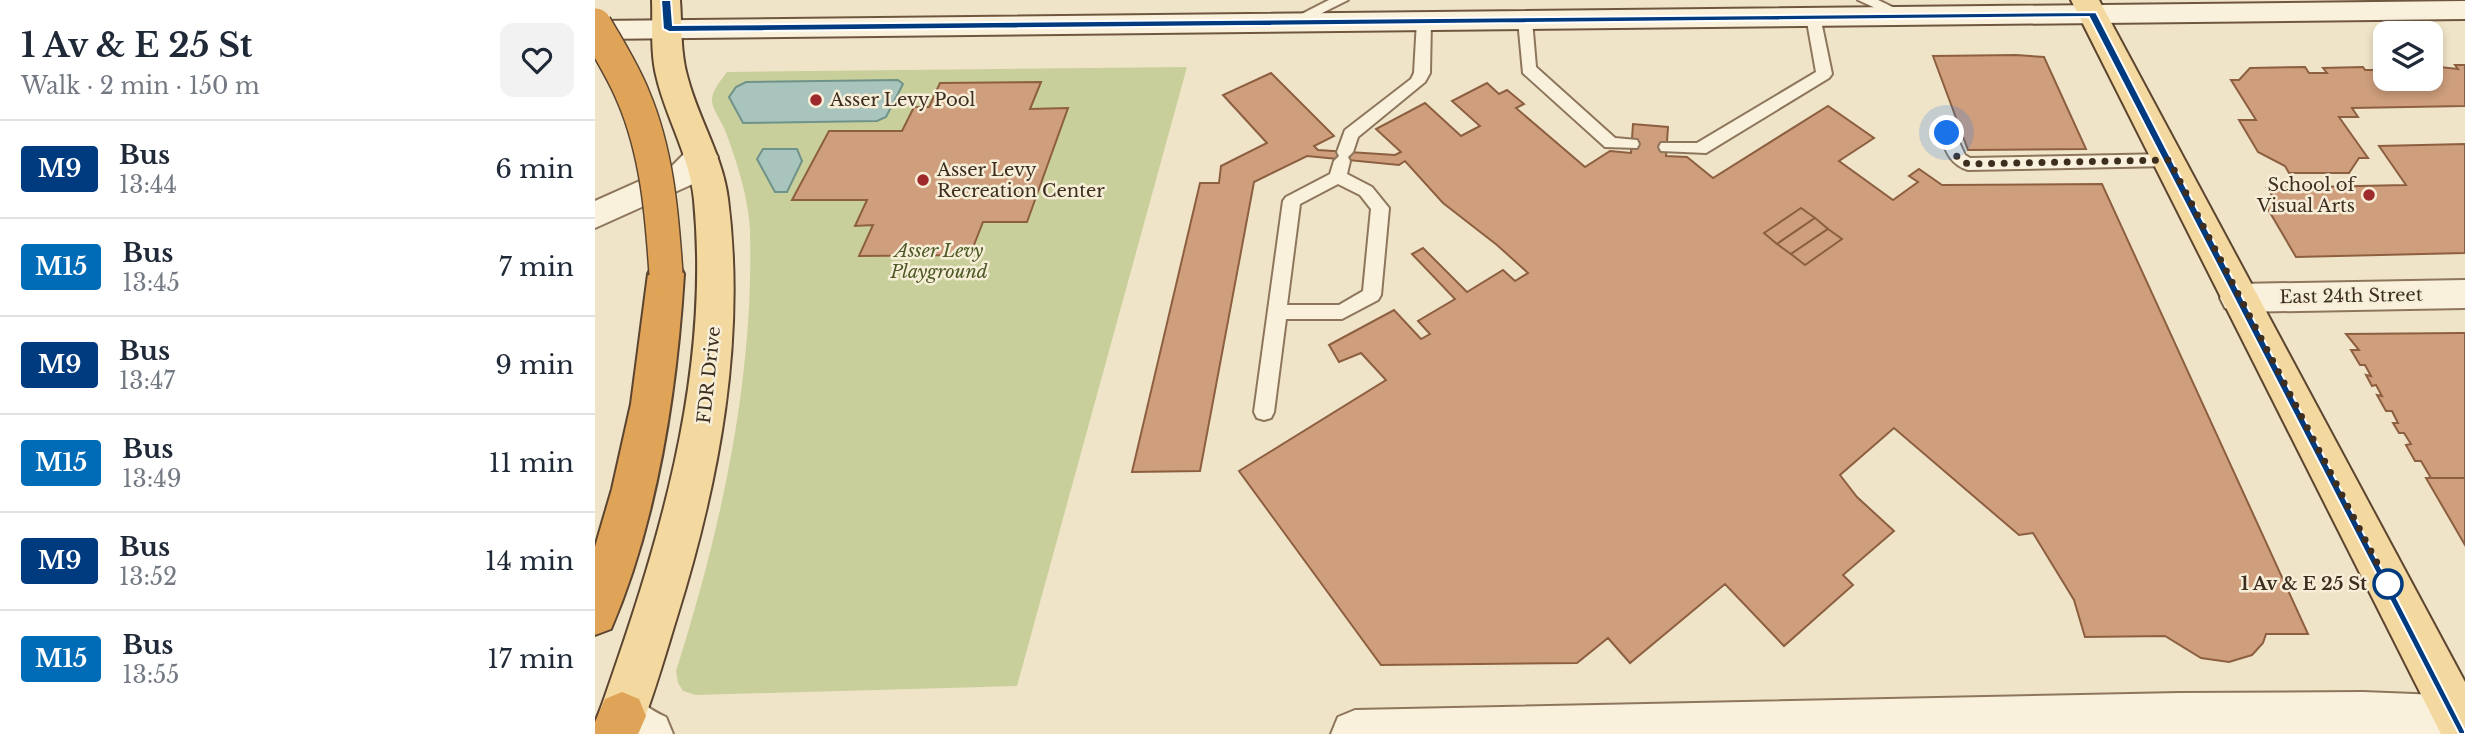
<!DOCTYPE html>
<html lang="en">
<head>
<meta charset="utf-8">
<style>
	:root { --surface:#fff; --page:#f2f2f3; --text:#1f2937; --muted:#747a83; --line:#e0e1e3 }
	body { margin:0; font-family:"Libre Baskerville",serif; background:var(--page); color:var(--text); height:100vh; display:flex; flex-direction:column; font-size:26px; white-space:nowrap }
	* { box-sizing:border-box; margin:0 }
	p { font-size:23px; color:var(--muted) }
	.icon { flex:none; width:38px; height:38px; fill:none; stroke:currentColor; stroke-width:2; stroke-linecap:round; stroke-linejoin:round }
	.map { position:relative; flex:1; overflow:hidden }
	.drawer { display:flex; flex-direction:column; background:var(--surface); width:595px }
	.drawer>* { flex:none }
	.badge { padding:0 14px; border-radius:5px; font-size:24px; line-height:46px }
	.buttons { position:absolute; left:1778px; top:21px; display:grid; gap:14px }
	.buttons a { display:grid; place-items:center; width:70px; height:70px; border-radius:14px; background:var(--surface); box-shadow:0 4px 10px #0003; font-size:35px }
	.you { position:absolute; width:35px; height:35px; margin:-18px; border:5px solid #fff; border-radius:50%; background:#1a73e8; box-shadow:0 0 0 10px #1a73e833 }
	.map>.badge { position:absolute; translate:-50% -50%; box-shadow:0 0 0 4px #fff }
	.round { display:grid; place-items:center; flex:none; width:74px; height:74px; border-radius:14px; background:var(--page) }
	.head { display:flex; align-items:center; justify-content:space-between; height:119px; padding:0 21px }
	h1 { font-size:33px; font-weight:700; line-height:52px }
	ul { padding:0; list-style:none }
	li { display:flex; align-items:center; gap:21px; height:98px; padding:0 21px; border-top:2px solid var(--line) }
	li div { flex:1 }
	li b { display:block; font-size:26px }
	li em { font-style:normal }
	li .badge { min-width:77px; font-weight:700; text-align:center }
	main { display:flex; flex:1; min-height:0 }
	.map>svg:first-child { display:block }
	.green { fill:#c9cf9b }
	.water { fill:#a9c4bc; stroke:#6f938a; stroke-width:2 }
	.building { fill:#cf9f7d; stroke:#8d5f41; stroke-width:2 }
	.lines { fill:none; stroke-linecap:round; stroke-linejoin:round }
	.lane-casing { stroke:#8d765c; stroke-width:4 }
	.street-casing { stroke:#8d765c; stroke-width:4 }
	.secondary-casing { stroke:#6f573f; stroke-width:4 }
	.primary-casing { stroke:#5b4430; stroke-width:4 }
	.highway-casing { stroke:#5b4430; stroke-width:4 }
	.lane { fill:#faf1dc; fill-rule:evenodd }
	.street { fill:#faf1dc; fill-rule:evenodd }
	.secondary { fill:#faf1dc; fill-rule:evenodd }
	.primary { fill:#f3d9a0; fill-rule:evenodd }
	.highway { fill:#e0a458; fill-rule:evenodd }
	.highway-bridge-casing { stroke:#5b4430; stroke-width:36; stroke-linecap:butt }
	.highway-bridge { stroke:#e0a458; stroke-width:33 }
	.line { fill:#003b80; stroke:#fff; stroke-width:2 }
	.walk { stroke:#3d2e20; stroke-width:7; stroke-dasharray:0 12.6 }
	.poi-dot { fill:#9e2a2b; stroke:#f7eed8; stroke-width:2.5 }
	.stop-dot { fill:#fff; stroke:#003b80; stroke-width:3.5 }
	.labels { text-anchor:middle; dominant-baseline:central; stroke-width:5; stroke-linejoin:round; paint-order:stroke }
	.poi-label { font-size:18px; fill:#3d2e20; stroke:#f7eed8; text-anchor:start }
	.park-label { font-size:18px; font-style:italic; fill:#4d5a26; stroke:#f7eed8 }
	.street-label { font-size:18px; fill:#3d2e20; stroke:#f7eed8 }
	.stop-label { font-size:18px; font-weight:bold; fill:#3d2e20; stroke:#f7eed8; text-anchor:end }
</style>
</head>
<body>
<main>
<section class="drawer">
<div class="head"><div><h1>1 Av &amp; E 25 St</h1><p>Walk · 2 min · 150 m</p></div><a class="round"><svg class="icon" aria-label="heart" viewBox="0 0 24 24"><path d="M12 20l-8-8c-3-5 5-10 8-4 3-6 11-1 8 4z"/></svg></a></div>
<ul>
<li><span class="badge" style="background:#003b80;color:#fff">M9</span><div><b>Bus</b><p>13:44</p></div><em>6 min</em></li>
<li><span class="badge" style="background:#006cb7;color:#fff">M15</span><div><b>Bus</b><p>13:45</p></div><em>7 min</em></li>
<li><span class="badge" style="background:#003b80;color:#fff">M9</span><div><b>Bus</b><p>13:47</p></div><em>9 min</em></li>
<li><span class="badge" style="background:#006cb7;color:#fff">M15</span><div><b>Bus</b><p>13:49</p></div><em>11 min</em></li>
<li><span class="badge" style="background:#003b80;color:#fff">M9</span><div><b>Bus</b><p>13:52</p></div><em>14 min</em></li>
<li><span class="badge" style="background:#006cb7;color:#fff">M15</span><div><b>Bus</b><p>13:55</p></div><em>17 min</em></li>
</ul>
</section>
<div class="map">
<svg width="1870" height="734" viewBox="0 0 1870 734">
	<rect width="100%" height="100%" fill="#f0e4c8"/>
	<path class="green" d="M 592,67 L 422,686 L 101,695 L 88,691 L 83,683 L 81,671 C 126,529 159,381 155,231 C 154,200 142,162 131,133 C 128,123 117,110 117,100 C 117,90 127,79 132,72 Z"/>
	<g class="water">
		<path d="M 303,80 L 308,84 L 291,117 L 282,121 L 148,123 L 134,97 L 141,87 L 151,82 Z"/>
		<path d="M 168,149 L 202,149 L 207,161 L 192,192 L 180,192 L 162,159 Z"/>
	</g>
	<g class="building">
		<path d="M 1421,55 L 1449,57 L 1491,149 L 1373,150 L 1338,56 Z"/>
		<path d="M 1860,65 L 1870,65 L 1870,106 L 1757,108 L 1763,117 L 1744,117 L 1773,158 L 1764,158 L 1754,173 L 1694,173 L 1690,166 L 1663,152 L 1644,120 L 1661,120 L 1636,80 L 1644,80 L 1655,68 L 1710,67 L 1714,73 L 1732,73 L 1728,68 L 1768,67 L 1770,70 L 1790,70 L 1790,79 L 1836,79 L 1836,66 L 1863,69 Z"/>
		<path d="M 676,73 L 739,136 L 719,146 L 723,150 L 800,155 L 806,152 L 781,129 L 830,103 L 866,136 L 885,126 L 857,101 L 892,83 L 904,94 L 912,90 L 929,104 L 921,108 L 990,167 L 1015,151 L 1036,153 L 1038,124 L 1073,127 L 1071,156 L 1092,157 L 1118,178 L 1233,106 L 1279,138 L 1244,161 L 1298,200 L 1323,182 L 1314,176 L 1324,169 L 1347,185 L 1507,184 L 1713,634 L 1671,634 L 1668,643 L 1657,655 L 1634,662 L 1606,658 L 1570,636 L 1490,637 L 1479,600 L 1438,533 L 1424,535 L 1299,428 L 1245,475 L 1262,497 L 1299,531 L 1248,575 L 1258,585 L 1189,646 L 1130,584 L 1035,663 L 1013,638 L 982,663 L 786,665 L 644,471 L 791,380 L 766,353 L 744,362 L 734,345 L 799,310 L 826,339 L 835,334 L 823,321 L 860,299 L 817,254 L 828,248 L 872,292 L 908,270 L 920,281 L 933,273 L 902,245 L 848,203 L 810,161 L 804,165 L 712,156 L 659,182 L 605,471 L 537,472 L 605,183 L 624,183 L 626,166 L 672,143 L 628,95 Z"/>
		<path d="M 446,82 L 435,109 L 473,108 L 432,222 L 388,222 L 375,255 L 264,256 L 278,225 L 260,226 L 272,200 L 197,200 L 234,131 L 307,131 L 319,107 L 334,107 L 345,83 Z"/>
		<path d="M 1870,144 L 1870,253 L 1701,257 L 1670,204 L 1682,203 L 1672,188 L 1811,185 L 1784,146 Z"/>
		<path d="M 1206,208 L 1220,218 L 1182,244 L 1169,233 Z"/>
		<path d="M 1220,218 L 1233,229 L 1196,254 L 1182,244 Z"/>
		<path d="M 1233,229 L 1247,239 L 1210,265 L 1196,254 Z"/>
		<path d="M 1865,333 L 1870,333 L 1870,478 L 1836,478 L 1826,461 L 1820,461 L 1811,445 L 1816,444 L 1809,433 L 1804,433 L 1798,423 L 1803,423 L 1797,411 L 1791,411 L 1782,395 L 1787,396 L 1781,385 L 1777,386 L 1771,375 L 1776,376 L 1770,365 L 1765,365 L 1756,350 L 1764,350 L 1751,334 Z"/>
		<path d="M 1831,478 L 1870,478 L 1870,545 Z"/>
	</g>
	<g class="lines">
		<defs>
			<g id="lane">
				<path d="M 734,0 L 753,0 L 701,26 L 696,28 L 689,23 Z"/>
				<path d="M 1263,0 L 1283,0 L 1314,15 L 1312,18 L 1302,18 Z"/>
				<path d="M 1218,11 L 1225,16 L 1237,74 L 1234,78 L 1111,153 L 1066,151 L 1064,147 L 1066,143 L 1102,143 L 1221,72 L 1211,16 Z"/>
				<path d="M 930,15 L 937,20 L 941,67 L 1020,138 L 1042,140 L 1044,144 L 1042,148 L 1010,147 L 928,73 L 923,20 Z"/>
				<path d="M 829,16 L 836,21 L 835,73 L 830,82 L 763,137 L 758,152 L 753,157 L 755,161 L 752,174 L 777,187 L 794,208 L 786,295 L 783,300 L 747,319 L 691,319 L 679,412 L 676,418 L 669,420 L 662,418 L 659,412 L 688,201 L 691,197 L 735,174 L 739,161 L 744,156 L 742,152 L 750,130 L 816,79 L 819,73 L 822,21 ZM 743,184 L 765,195 L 776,209 L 768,291 L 744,305 L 692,305 L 705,204 Z"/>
				<path d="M 1352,127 L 1358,129 L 1370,155 L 1375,158 L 1574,154 L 1582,160 L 1574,166 L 1373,170 C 1354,164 1351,150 1344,133 Z"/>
			</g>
			<g id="street">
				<path d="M 106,145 L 118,149 L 123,157 L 100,183 L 0,228 L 0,201 L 76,167 L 94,149 Z"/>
				<path d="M 1870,280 L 1870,308 L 1643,312 L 1630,308 L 1625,298 L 1630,288 L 1643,284 Z"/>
				<path d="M 27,692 C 44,699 54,710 71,717 L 78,734 L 11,734 L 3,716 L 10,699 Z"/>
				<path d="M 1768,692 L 1870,696 L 1870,734 L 736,734 L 743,717 L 760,710 L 1584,693 Z"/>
			</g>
			<path id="secondary" d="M 1870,1 L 1870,19 L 0,39 L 0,21 Z"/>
			<g id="primary">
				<path d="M 57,0 L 85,0 C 87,26 85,53 93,79 C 104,120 128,157 133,199 C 151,341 124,482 82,617 C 70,656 59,695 44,733 L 13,734 L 3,716 C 62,549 116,380 99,200 C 95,157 72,120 62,79 C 55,53 58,26 57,0 Z"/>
				<path d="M 1476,0 L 1504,0 L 1870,682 L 1870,734 L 1846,734 Z"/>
			</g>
			<g id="highway">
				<path d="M 71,260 L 84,264 L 89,274 C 82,390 62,522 16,629 L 0,635 L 0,547 L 17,489 L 36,404 L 53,274 L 58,264 Z"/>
				<path d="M 27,692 L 44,699 L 51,716 L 43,734 L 0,734 L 0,722 L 10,699 Z"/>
			</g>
		</defs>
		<use href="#lane" class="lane-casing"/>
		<use href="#street" class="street-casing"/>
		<use href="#secondary" class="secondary-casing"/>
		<use href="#primary" class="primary-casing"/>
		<use href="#highway" class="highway-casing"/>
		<use href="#lane" class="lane"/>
		<use href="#street" class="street"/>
		<use href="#secondary" class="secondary"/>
		<use href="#primary" class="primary"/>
		<use href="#highway" class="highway"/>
		<defs>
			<path id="highway-bridge" d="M 0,25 C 13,48 28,71 38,96 C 62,152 67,214 71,274"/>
		</defs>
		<use href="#highway-bridge" class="highway-bridge-casing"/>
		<use href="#highway-bridge" class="highway-bridge"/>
	</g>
	<path class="line" d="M 66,0 L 76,0 L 78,25 L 1501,12 L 1870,731 L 1870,734 L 1864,734 L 1494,17 L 74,32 L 68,29 Z"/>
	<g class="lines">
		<path class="walk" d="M 1352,133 L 1363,159 L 1373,164 L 1574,160 L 1795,588 L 1793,584"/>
	</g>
	<g class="poi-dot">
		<circle cx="221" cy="100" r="7"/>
		<circle cx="328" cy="180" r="7"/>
		<circle cx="1774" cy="195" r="7"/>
	</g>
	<circle class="stop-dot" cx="1793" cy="584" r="14"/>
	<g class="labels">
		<g class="poi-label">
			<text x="235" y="100">Asser Levy Pool</text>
			<text x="342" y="170">Asser Levy<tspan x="342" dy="21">Recreation Center</tspan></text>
			<text x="1760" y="185" text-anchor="end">School of<tspan x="1760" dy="21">Visual Arts</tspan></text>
		</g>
		<g class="park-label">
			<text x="344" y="251">Asser Levy<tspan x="344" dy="21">Playground</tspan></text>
		</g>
		<g class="street-label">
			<text transform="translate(1756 296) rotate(-1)">East 24th Street</text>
			<text transform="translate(114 375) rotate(-84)">FDR Drive</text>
		</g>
		<g class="stop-label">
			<text x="1772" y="584">1 Av &amp; E 25 St</text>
		</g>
	</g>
</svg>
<div class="buttons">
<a><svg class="icon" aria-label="layers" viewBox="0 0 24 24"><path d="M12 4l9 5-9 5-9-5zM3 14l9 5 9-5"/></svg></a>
</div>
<div class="you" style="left:1352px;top:133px"></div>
</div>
</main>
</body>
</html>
